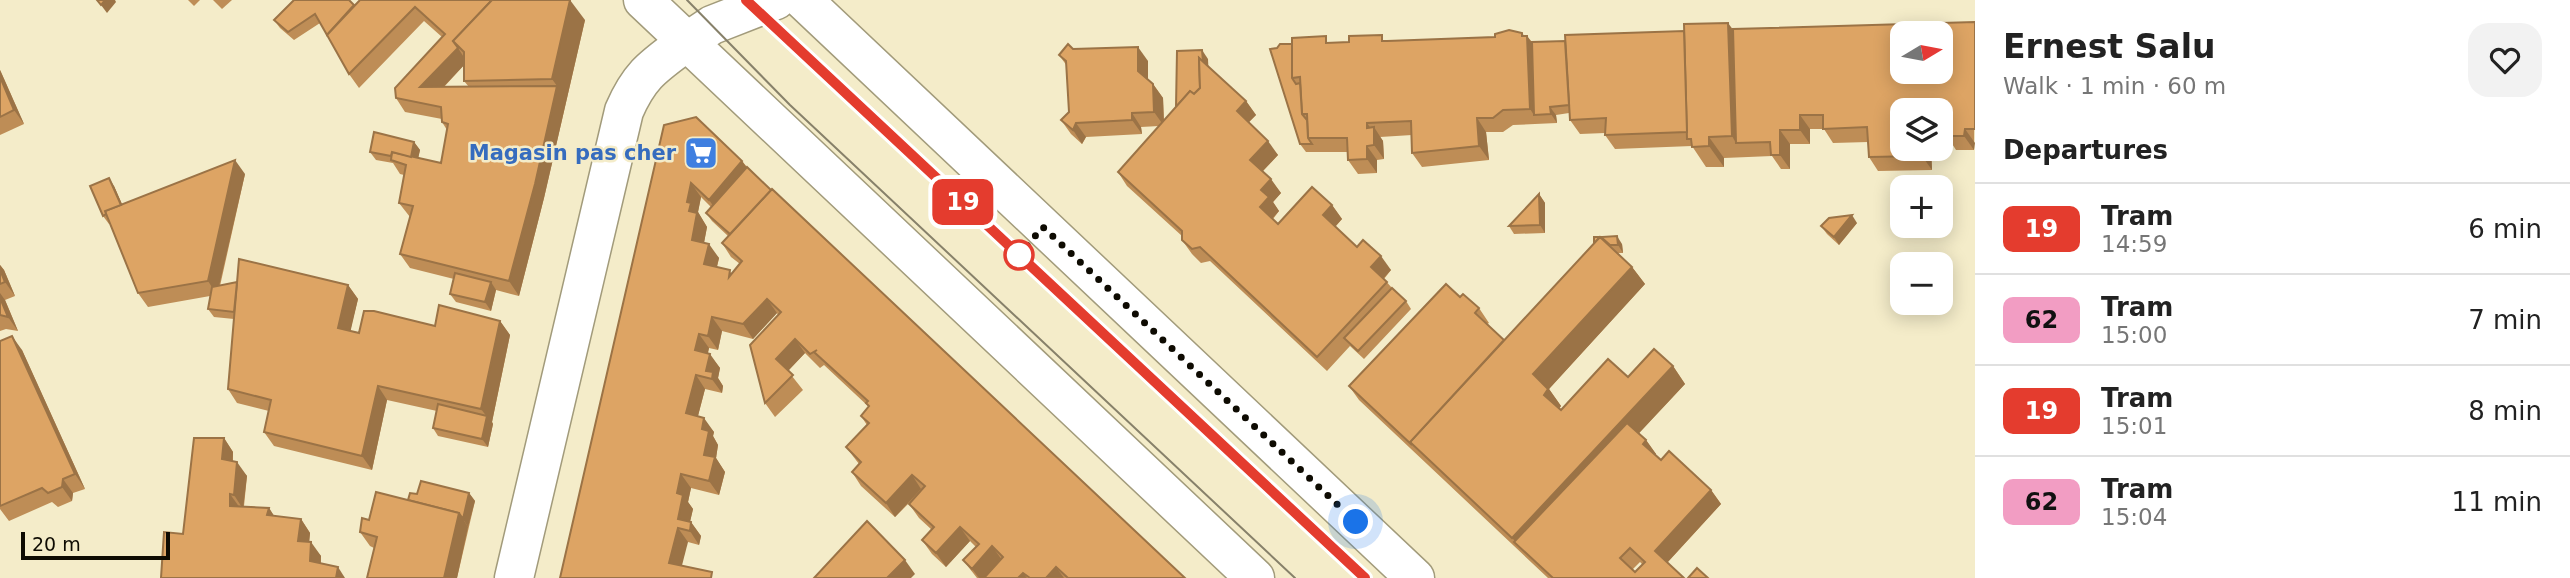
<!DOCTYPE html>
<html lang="en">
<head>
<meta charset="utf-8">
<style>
	:root { --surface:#fff; --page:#f2f2f2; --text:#222; --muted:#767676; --line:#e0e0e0 }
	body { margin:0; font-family:"DejaVu Sans",sans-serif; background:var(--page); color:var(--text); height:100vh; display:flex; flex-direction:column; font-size:26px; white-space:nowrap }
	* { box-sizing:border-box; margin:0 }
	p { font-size:23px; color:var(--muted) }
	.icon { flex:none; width:38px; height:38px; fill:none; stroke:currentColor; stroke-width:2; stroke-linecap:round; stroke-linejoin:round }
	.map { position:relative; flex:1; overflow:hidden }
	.details { display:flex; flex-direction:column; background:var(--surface); width:595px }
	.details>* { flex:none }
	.badge { padding:0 14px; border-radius:10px; font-size:24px; line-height:46px }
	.needle { width:46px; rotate:80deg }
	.fabs { position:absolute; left:1890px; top:21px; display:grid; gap:14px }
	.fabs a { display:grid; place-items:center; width:63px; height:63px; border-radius:14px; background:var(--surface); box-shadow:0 4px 18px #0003; font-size:35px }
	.scale { position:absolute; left:21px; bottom:18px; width:149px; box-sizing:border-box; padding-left:7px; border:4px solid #0e0b02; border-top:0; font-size:19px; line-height:24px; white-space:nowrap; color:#0e0b02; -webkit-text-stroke:5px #f4ecc9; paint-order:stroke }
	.you { position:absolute; width:35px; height:35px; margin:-18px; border:5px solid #fff; border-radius:50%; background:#1a73e8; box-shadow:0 0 0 10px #1a73e833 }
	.map>.badge { position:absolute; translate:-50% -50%; box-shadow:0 0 0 4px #fff }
	h2 { padding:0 28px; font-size:26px; line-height:63px }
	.round { display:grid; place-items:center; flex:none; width:74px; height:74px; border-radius:21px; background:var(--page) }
	.summary { display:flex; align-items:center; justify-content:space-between; height:119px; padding:0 28px }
	h1 { font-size:33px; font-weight:700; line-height:52px }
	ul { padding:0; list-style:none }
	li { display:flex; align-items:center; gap:21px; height:91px; padding:0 28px; border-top:2px solid var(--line) }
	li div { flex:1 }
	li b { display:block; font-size:26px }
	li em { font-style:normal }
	li .badge { min-width:77px; font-weight:700; text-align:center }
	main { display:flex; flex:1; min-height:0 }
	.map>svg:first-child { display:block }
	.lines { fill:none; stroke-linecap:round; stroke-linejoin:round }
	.minor-casing { stroke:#a29b7b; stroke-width:41 }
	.major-casing { stroke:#a29b7b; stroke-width:41 }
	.minor { stroke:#fff; stroke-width:38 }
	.major { stroke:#fff; stroke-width:38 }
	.tram { stroke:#87816a; stroke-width:2 }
	.wall { fill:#be8d56; fill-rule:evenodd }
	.shaded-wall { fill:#9b7346 }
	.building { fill:#dda464; stroke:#9b7346; stroke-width:2; fill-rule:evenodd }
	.line-casing { stroke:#fff; stroke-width:16 }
	.line { stroke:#e43c2e; stroke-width:10 }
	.walk { stroke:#0e0b02; stroke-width:7; stroke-dasharray:0 12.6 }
	.stop-dot { fill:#fff; stroke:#e43c2e; stroke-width:3.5 }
	.labels { text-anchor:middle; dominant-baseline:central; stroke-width:5; stroke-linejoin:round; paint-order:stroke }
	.shop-label { font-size:21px; font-weight:bold; fill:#366cbe; stroke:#f4ecc9; text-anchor:end }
</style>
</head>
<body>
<main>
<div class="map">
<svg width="1975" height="578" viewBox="0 0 1975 578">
	<rect width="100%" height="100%" fill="#f4ecc9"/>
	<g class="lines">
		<defs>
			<path id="minor" d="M 514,578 L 624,111 C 640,74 654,66 685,43"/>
			<g id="major">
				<path d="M 643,0 L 1255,578"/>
				<path d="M 803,0 L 1415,578"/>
				<path d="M 685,43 L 712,25 L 776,0"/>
			</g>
		</defs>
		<use href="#minor" class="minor-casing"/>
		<use href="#major" class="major-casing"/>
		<use href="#minor" class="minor"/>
		<use href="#major" class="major"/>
		<g class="tram">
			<path d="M 687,0 L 790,105 L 1295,578"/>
			<path d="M 746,0 L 1365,578"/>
		</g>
	</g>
	<g class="wall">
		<path d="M 188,0 L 200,0 L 194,6 Z"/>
		<path d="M 213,0 L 232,0 L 222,9 Z"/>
		<path d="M 360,0 L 585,20 L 544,198 L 519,296 L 496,290 L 491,311 L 456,302 L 450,294 L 454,279 L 410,268 L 400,254 L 410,217 L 399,203 L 404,175 L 400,174 L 393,163 L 376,160 L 370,152 L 414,142 L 420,150 L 418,158 L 441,163 L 447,130 L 442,122 L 442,119 L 405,112 L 396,98 L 442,37 L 424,21 L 359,88 L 349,74 L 320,23 L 294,40 L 280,28 L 274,20 L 354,5 ZM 464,65 L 464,81 L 469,87 L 444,87 Z"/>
		<path d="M 1975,22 L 1974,150 L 1956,150 L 1949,139 L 1941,139 L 1941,110 L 1902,110 L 1902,149 L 1931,149 L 1932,170 L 1878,171 L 1869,157 L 1868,142 L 1833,143 L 1824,129 L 1810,129 L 1810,144 L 1790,144 L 1790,169 L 1781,169 L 1772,156 L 1724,158 L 1724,167 L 1706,167 L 1692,146 L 1615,149 L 1605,135 L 1605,133 L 1580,134 L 1570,120 L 1569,113 L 1556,115 L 1557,123 L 1513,125 L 1503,132 L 1486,132 L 1489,160 L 1422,167 L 1412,153 L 1412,135 L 1380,137 L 1383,141 L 1384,159 L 1377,160 L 1377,173 L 1358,174 L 1348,160 L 1348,152 L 1306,152 L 1300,144 L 1270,49 L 1330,43 L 1495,37 L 1522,33 L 1524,36 L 1527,36 L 1532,42 L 1565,41 L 1733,29 Z"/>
		<path d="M 1073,49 L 1148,61 L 1148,79 L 1153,84 L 1163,98 L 1164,121 L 1176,107 L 1208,59 L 1208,67 L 1246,101 L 1256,115 L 1249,122 L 1278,155 L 1263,171 L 1281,193 L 1273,202 L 1279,211 L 1273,219 L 1278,224 L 1332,205 L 1342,219 L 1335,227 L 1357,247 L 1391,270 L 1384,279 L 1392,288 L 1406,301 L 1411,309 L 1364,359 L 1350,346 L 1327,371 L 1210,261 L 1201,263 L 1192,254 L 1182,240 L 1182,236 L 1127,186 L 1118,172 L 1159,126 L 1141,127 L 1142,134 L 1086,137 L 1082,144 L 1071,134 L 1061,120 L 1069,112 L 1067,66 L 1059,55 Z"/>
		<path d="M 0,70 L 24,124 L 0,135 Z"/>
		<path d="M 664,125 L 742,161 L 747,167 L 1185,578 L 977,578 L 963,560 L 976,547 L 970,541 L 946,567 L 932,554 L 922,540 L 932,530 L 919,518 L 909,504 L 922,490 L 895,517 L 861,486 L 852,472 L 859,464 L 846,447 L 867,425 L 861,416 L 869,407 L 824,365 L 820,368 L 805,353 L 788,371 L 803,390 L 775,417 L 765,403 L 778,315 L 777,313 L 753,339 L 722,331 L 718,350 L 709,348 L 708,353 L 720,368 L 718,378 L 723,386 L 722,393 L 705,389 L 698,416 L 714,432 L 713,436 L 718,445 L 716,458 L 725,472 L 719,495 L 691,488 L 688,502 L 693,509 L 690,521 L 701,536 L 699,545 L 688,542 L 560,578 ZM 701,197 L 711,207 L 706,213 L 712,221 L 728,236 L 722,243 L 731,257 L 740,264 L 732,273 L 717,267 L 719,258 L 704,242 L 707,227 L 698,212 Z"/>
		<path d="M 245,174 L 220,286 L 348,285 L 358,299 L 350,331 L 359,333 L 500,321 L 510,335 L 492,422 L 493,424 L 488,447 L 438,436 L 433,428 L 437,411 L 387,400 L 372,470 L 274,446 L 264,432 L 269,411 L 237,403 L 228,389 L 234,319 L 214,317 L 208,309 L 210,296 L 148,307 L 138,293 L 110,223 L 109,224 L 103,216 L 114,186 L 122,204 Z"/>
		<path d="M 1539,194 L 1545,203 L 1545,233 L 1514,234 L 1509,226 Z"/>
		<path d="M 1857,223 L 1839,245 L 1827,234 L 1821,226 Z"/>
		<path d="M 1594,244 L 1622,244 L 1623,253 L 1618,253 L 1632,267 L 1645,284 L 1549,389 L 1561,406 L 1559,409 L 1561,410 L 1628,377 L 1673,366 L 1685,384 L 1639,433 L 1646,440 L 1656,454 L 1655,455 L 1661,460 L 1711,490 L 1721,504 L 1667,563 L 1684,578 L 1548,578 L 1359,400 L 1349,386 L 1479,308 L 1489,323 L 1487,324 L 1504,340 ZM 1640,562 L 1643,565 L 1635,572 L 1632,570 Z"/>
		<path d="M 0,265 L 4,270 L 15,296 L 5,300 L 18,331 L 6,329 L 0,331 Z"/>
		<path d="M 0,341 L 22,350 L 85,489 L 73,493 L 72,501 L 58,507 L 52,502 L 9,521 L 0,509 Z"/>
		<path d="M 224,438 L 233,452 L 233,461 L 247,476 L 244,506 L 269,508 L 274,516 L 301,519 L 310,533 L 309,542 L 321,556 L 321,564 L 183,534 Z"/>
		<path d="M 469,493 L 475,501 L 457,578 L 367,578 L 374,548 L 370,546 L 360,532 L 369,520 L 417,494 Z"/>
	</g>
	<g class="shaded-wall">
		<path d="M 105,0 L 115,0 L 116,2 L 107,13 L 101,5 Z"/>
		<path d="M 570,0 L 585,20 L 544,198 L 519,296 L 509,281 L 557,86 L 552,79 Z"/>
		<path d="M 1728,23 L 1743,43 L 1736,143 L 1732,136 Z"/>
		<path d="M 1522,33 L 1528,41 L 1527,36 L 1537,50 L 1534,115 L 1530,109 Z"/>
		<path d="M 1138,47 L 1148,61 L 1148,85 L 1138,71 Z"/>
		<path d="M 458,48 L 467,62 L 430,101 L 420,87 Z"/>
		<path d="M 1202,50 L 1208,59 L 1210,102 L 1204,94 Z"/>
		<path d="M 0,70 L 1,72 L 24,124 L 14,110 L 0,77 Z"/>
		<path d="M 1153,84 L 1163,98 L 1164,126 L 1154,112 Z"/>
		<path d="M 1246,101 L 1256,115 L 1246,125 L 1237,111 Z"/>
		<path d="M 1550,107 L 1556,115 L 1557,123 L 1551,114 Z"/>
		<path d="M 1132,113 L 1141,127 L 1142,134 L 1132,120 Z"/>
		<path d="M 1800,115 L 1810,129 L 1810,144 L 1800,130 Z"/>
		<path d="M 1477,118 L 1486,132 L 1489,160 L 1479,146 Z"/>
		<path d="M 1076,123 L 1086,137 L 1082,144 L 1073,130 Z"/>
		<path d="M 1367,123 L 1374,133 L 1374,127 L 1383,141 L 1384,159 L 1374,145 L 1367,128 Z"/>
		<path d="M 1965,129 L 1975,143 L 1974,150 L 1964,136 Z"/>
		<path d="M 1780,130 L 1790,144 L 1790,169 L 1780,155 Z"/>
		<path d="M 1709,137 L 1724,158 L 1724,167 L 1709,146 Z"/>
		<path d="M 1268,141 L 1278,155 L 1260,174 L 1250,160 Z"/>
		<path d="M 414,142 L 420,150 L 416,168 L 410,160 Z"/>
		<path d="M 1367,146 L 1377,160 L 1377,173 L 1367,159 Z"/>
		<path d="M 1922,149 L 1931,149 L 1932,170 L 1922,156 Z"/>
		<path d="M 235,160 L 245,174 L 217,295 L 208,281 Z"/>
		<path d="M 742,161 L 752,175 L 719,214 L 709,200 Z"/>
		<path d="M 109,178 L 114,186 L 127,216 L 122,208 Z"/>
		<path d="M 1271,179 L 1281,193 L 1273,202 L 1279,211 L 1270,221 L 1260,207 L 1261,190 Z"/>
		<path d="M 691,183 L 701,197 L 698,212 L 707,227 L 702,254 L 692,240 L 687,202 Z"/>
		<path d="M 1539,194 L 1545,203 L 1545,233 L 1540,225 Z"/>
		<path d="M 1332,205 L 1342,219 L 1333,229 L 1323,215 Z"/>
		<path d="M 1852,215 L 1857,223 L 1839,245 L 1834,237 Z"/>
		<path d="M 1617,236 L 1622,244 L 1623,253 L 1618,245 Z"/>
		<path d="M 709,244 L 719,258 L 714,278 L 704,264 Z"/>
		<path d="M 1381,256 L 1391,270 L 1381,281 L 1371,267 Z"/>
		<path d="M 0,265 L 4,270 L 15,296 L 5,282 L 0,270 Z"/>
		<path d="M 1632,267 L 1645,284 L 1549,389 L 1561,406 L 1556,412 L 1544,395 L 1533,374 Z"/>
		<path d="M 491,282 L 496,290 L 491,311 L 485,302 Z"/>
		<path d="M 348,285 L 358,299 L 348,342 L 338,328 Z"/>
		<path d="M 0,293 L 5,300 L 18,331 L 8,317 L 0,298 Z"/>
		<path d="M 767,299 L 777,313 L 753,339 L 743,324 Z"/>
		<path d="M 712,317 L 722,331 L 718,350 L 708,336 Z"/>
		<path d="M 500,321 L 510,335 L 492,422 L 493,424 L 488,447 L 482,439 L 487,417 L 481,409 Z"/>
		<path d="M 699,334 L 709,348 L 705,364 L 695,350 Z"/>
		<path d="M 12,336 L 22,350 L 85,489 L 75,474 Z"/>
		<path d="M 795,339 L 805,353 L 786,373 L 776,359 Z"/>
		<path d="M 710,354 L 720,368 L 718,378 L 723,386 L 722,393 L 706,371 Z"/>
		<path d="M 1673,366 L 1685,384 L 1527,553 L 1512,538 Z"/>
		<path d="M 696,375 L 705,389 L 695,427 L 686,413 Z"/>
		<path d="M 378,386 L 387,400 L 372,470 L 362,456 Z"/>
		<path d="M 704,418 L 714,432 L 713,436 L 718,445 L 716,458 L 725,472 L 719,495 L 709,481 L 704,455 L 702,429 Z"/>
		<path d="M 224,438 L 233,452 L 232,473 L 222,459 Z"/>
		<path d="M 1646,440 L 1656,454 L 1653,458 L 1643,444 Z"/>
		<path d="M 237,462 L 247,476 L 243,509 L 234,495 Z"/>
		<path d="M 681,474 L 691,488 L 688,502 L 693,509 L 688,531 L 678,519 L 677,493 Z"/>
		<path d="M 912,475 L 921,489 L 895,517 L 886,503 Z"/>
		<path d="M 63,479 L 73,493 L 72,501 L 62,487 Z"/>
		<path d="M 1711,490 L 1721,504 L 1665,565 L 1655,551 Z"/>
		<path d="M 469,493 L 475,501 L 468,527 L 463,519 Z"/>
		<path d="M 230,494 L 240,508 L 230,506 Z"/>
		<path d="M 269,508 L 278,522 L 267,515 Z"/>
		<path d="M 459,513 L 468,527 L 457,578 L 444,578 Z"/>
		<path d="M 301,519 L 310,533 L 308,555 L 298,541 Z"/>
		<path d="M 691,522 L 701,536 L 699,545 L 690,531 Z"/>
		<path d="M 960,527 L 970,541 L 946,567 L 936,553 Z"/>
		<path d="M 678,528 L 688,542 L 679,577 L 669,563 Z"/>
		<path d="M 311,542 L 321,556 L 320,575 L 310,561 Z"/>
		<path d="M 992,546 L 1002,560 L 987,578 L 979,578 L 972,569 Z"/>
		<path d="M 905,560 L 915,574 L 911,578 L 887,578 Z"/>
		<path d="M 338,567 L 345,578 L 336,578 Z"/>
		<path d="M 1056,567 L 1064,578 L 1046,578 Z"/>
		<path d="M 1023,573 L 1027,578 L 1018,578 Z"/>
	</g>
	<g class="building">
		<path d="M 97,0 L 105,0 L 101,5 Z"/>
		<path d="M 294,0 L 349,0 L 354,5 L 327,35 L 315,14 L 288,32 L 274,20 Z"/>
		<path d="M 360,0 L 492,0 L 453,41 L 458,48 L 420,87 L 557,86 L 535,184 L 509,281 L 400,254 L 413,206 L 399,203 L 406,165 L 391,160 L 392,152 L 441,163 L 448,124 L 442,122 L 441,107 L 396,98 L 395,88 L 445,34 L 415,7 L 349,74 L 327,35 Z"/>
		<path d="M 492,0 L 570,0 L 552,79 L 464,81 L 464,52 L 453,41 Z"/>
		<path d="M 1975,22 L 1975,129 L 1965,129 L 1964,136 L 1946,136 L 1946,125 L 1941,125 L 1941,110 L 1902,110 L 1902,149 L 1922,149 L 1922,156 L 1869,157 L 1867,127 L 1823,129 L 1823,115 L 1800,115 L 1800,130 L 1780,130 L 1780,155 L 1771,155 L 1770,142 L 1736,143 L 1733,29 ZM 1902,33 L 1941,33 L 1941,72 L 1902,72 Z"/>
		<path d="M 1728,23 L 1732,136 L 1709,137 L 1709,146 L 1692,147 L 1691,139 L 1687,139 L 1684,24 Z"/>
		<path d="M 1509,30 L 1522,33 L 1522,36 L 1527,36 L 1530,109 L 1503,110 L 1493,118 L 1477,118 L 1479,146 L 1412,153 L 1411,121 L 1367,123 L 1367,128 L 1374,127 L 1374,145 L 1367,146 L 1367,159 L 1348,160 L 1347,138 L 1308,138 L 1307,114 L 1302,114 L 1300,77 L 1292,78 L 1292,38 L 1326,36 L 1326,43 L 1349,42 L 1349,36 L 1382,35 L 1382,41 L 1387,41 L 1495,37 L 1495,34 Z"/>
		<path d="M 1684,31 L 1687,132 L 1605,135 L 1606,118 L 1570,120 L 1565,35 Z"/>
		<path d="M 1565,41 L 1569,105 L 1550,107 L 1551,114 L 1534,115 L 1532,42 Z"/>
		<path d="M 1068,44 L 1073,49 L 1138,47 L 1138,71 L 1153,84 L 1154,112 L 1132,113 L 1132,120 L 1076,123 L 1073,130 L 1061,120 L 1069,112 L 1066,61 L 1059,55 Z"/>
		<path d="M 1280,44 L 1292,44 L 1292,78 L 1296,84 L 1300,83 L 1302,114 L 1307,120 L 1308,138 L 1312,144 L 1300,144 L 1270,49 L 1277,48 Z"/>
		<path d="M 1202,50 L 1203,62 L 1199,58 L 1200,88 L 1194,94 L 1190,91 L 1176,107 L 1177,51 Z"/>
		<path d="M 1199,58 L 1246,101 L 1237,111 L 1268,141 L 1250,160 L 1271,179 L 1261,190 L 1269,197 L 1260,207 L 1278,224 L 1312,187 L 1332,205 L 1323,215 L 1357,247 L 1363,240 L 1381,256 L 1371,267 L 1387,282 L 1317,357 L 1200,247 L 1192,249 L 1182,240 L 1182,231 L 1118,172 L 1190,91 L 1194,94 L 1200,88 Z"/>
		<path d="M 0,77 L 14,110 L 0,117 Z"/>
		<path d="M 696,117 L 742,161 L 709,200 L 691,183 L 687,202 L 691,203 L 689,211 L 697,213 L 692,240 L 709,244 L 704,264 L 730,270 L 729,277 L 742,261 L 722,243 L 772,189 L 1185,578 L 1068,578 L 1056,567 L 1046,578 L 1030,578 L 1023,573 L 1018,578 L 984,578 L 1003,557 L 992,546 L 972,569 L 963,560 L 979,544 L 960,527 L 936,553 L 922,540 L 934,527 L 909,504 L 925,486 L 912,475 L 886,503 L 852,472 L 861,462 L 846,447 L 869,423 L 861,416 L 869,406 L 866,403 L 868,401 L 814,352 L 817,350 L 810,354 L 795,339 L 776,359 L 793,375 L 765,403 L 750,345 L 781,312 L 767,299 L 743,324 L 712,317 L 708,336 L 699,334 L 695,350 L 710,354 L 706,371 L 713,372 L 712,379 L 696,375 L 686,413 L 704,418 L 702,429 L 709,431 L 704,455 L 715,457 L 709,481 L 681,474 L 677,493 L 683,495 L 678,519 L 691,522 L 690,531 L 678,528 L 669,563 L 712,572 L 711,578 L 560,578 L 664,125 Z"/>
		<path d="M 374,132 L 414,142 L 411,157 L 392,152 L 391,156 L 370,152 Z"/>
		<path d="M 235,160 L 208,281 L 138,293 L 105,211 Z"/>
		<path d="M 747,167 L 771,190 L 730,234 L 706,213 Z"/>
		<path d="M 109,178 L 121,205 L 105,211 L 106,214 L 103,216 L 90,186 Z"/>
		<path d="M 1539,194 L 1540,225 L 1509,226 Z"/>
		<path d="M 1852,215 L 1834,237 L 1821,226 L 1829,218 Z"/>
		<path d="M 1617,236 L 1618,245 L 1610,245 L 1601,237 Z"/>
		<path d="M 1594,237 L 1600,237 L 1594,244 Z"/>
		<path d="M 1600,237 L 1632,267 L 1533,374 L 1548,389 L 1544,395 L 1561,410 L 1608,359 L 1628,377 L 1654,349 L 1673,366 L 1512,538 L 1410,442 Z"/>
		<path d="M 239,259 L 348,285 L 338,328 L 359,333 L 364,311 L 374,311 L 435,326 L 439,305 L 500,321 L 481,409 L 378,386 L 362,456 L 264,432 L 271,400 L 228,389 Z"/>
		<path d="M 0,270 L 5,282 L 0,284 Z"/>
		<path d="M 455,273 L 491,282 L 485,302 L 450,294 Z"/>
		<path d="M 237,282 L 234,312 L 208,309 L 212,287 Z"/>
		<path d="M 1446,284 L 1460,297 L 1463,294 L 1479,308 L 1475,313 L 1504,340 L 1410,442 L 1412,445 L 1349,386 Z"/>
		<path d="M 1392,288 L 1406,301 L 1358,351 L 1344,338 Z"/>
		<path d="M 0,298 L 8,317 L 0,315 Z"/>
		<path d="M 12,336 L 75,474 L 63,479 L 62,487 L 48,493 L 42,488 L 0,506 L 0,341 Z"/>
		<path d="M 438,404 L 487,416 L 482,439 L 433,428 Z"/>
		<path d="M 1627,423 L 1646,440 L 1643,444 L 1661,460 L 1669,451 L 1711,490 L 1655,551 L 1684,578 L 1553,578 L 1514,542 ZM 1630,548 L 1645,562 L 1635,572 L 1620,558 Z"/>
		<path d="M 194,438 L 224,438 L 222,459 L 237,462 L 234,495 L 230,494 L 230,506 L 269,508 L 267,515 L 301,519 L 298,541 L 311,542 L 310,561 L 338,567 L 336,578 L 161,578 L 164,532 L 183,534 Z"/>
		<path d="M 421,481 L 469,493 L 463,519 L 459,513 L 408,500 L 410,493 L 417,494 Z"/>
		<path d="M 376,492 L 459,513 L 444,578 L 367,578 L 377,537 L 360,532 L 362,518 L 369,520 Z"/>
		<path d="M 867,521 L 905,560 L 887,578 L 814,578 Z"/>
		<path d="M 1697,568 L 1708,578 L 1688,578 Z"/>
	</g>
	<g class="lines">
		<defs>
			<path id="line" d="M 746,0 L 1365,578"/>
		</defs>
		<use href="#line" class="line-casing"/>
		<use href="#line" class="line"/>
		<path class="walk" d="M 1019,255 L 1043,227 L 1356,522"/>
	</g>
	<defs>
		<symbol id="supermarket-square" viewBox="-11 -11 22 22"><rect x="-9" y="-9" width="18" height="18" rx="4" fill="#3f7fe0" stroke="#f4ecc9"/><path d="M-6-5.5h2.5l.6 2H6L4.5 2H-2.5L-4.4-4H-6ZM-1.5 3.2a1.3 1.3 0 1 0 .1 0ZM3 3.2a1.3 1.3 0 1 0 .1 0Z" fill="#fff"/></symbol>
	</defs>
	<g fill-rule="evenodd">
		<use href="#supermarket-square" x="682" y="134" width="38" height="38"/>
	</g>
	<circle class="stop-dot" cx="1019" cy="255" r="14"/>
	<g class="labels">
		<g class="shop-label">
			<text x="676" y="153">Magasin pas cher</text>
		</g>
	</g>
</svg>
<div class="fabs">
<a><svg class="needle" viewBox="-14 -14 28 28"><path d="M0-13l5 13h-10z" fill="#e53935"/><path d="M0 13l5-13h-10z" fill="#767676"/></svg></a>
<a><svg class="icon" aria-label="layers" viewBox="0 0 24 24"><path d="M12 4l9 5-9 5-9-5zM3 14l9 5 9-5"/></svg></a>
<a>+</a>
<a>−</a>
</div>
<div class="scale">20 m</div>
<div class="you" style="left:1356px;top:522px"></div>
<b class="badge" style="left:963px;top:202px;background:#e43c2e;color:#fff">19</b>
</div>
<section class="details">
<div class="summary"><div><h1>Ernest Salu</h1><p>Walk · 1 min · 60 m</p></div><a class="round"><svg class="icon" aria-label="heart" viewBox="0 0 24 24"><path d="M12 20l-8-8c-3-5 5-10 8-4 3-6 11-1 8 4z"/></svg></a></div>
<h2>Departures</h2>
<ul>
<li><span class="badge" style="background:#e43c2e;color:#fff">19</span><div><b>Tram</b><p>14:59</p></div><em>6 min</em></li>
<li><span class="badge" style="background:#f29dc3;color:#111">62</span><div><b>Tram</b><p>15:00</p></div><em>7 min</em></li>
<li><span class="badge" style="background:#e43c2e;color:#fff">19</span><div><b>Tram</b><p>15:01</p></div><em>8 min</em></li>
<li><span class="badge" style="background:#f29dc3;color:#111">62</span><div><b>Tram</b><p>15:04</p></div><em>11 min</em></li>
</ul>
</section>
</main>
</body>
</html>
